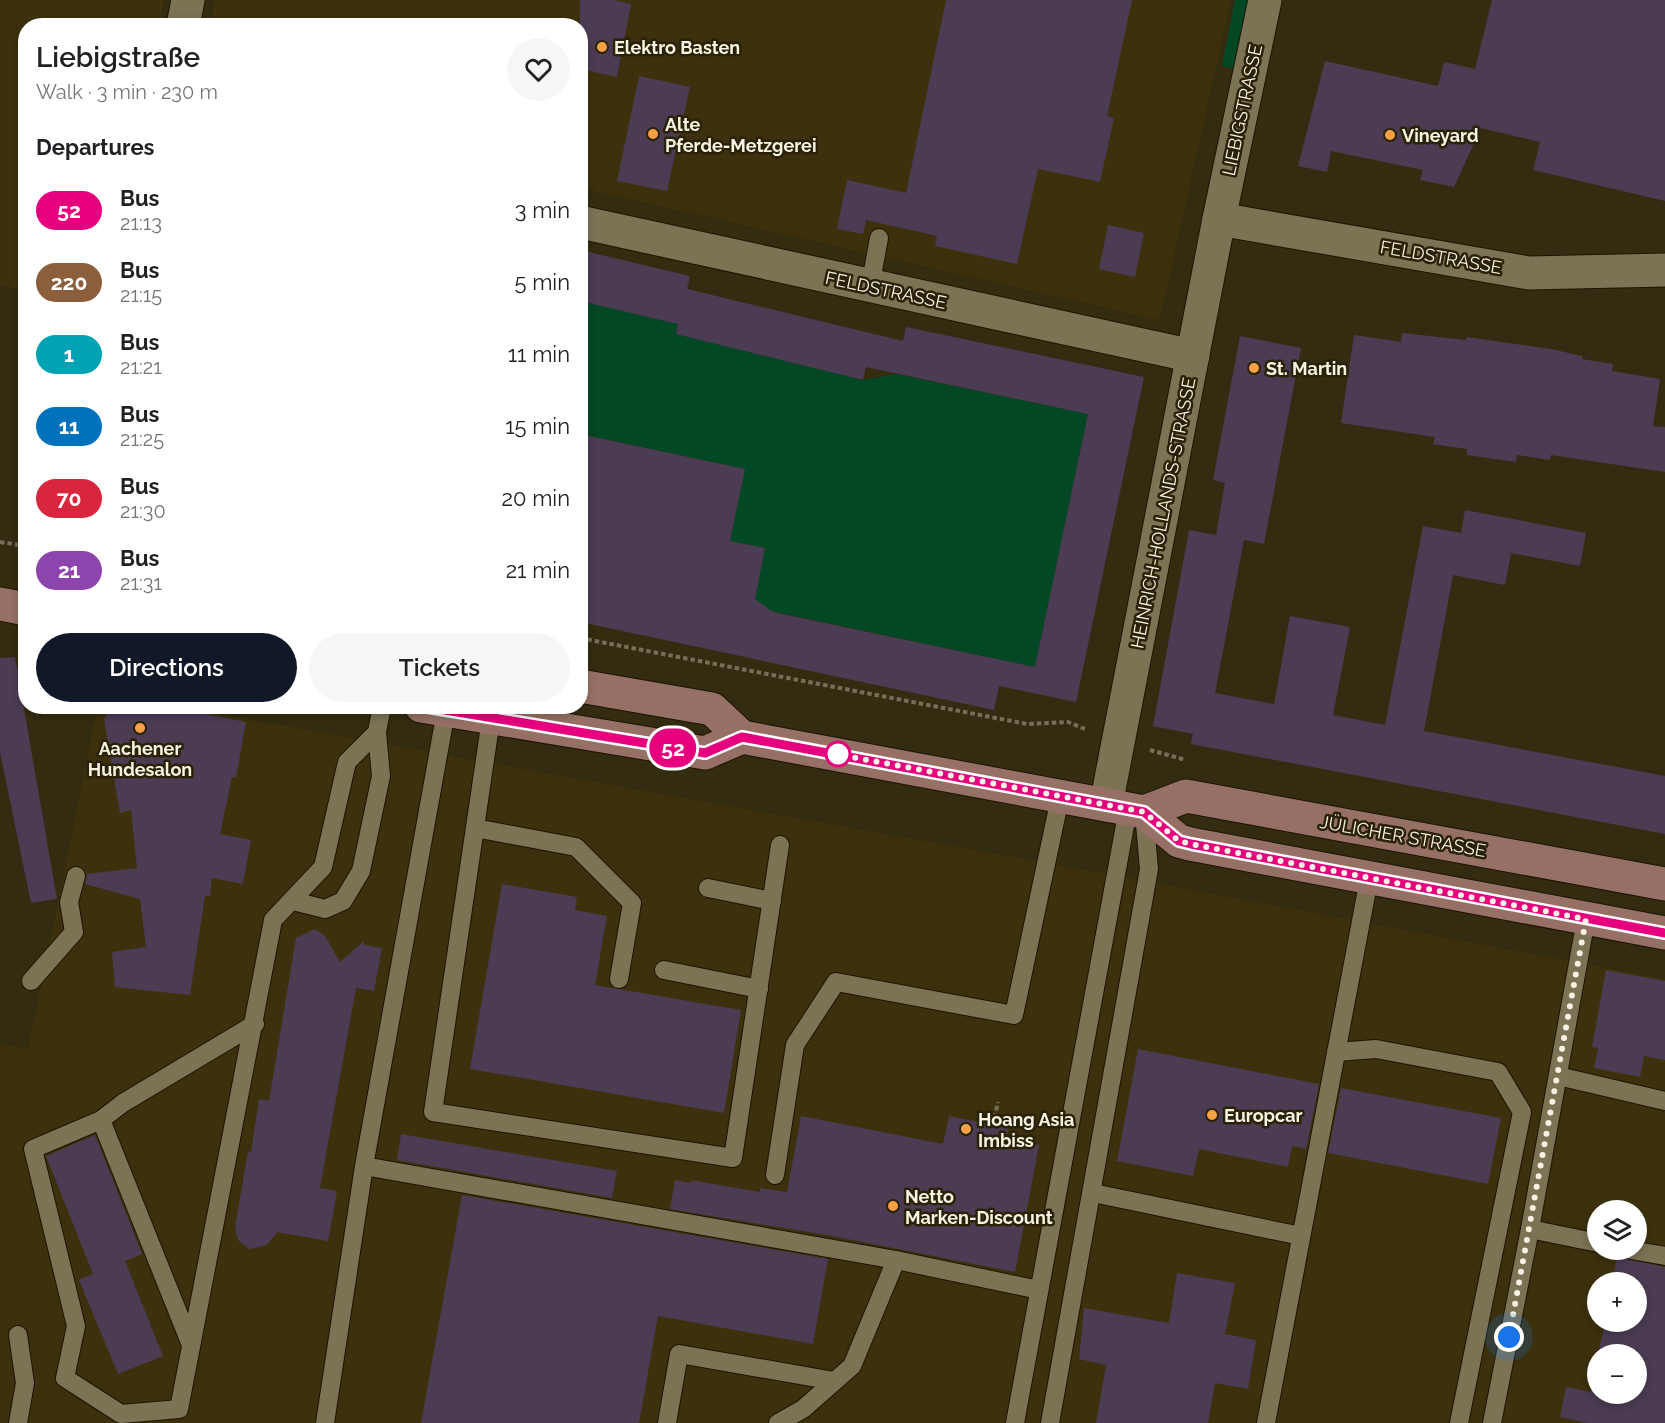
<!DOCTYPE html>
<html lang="en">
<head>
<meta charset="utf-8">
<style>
	:root { --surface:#fff; --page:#f6f6f6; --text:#202124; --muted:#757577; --accent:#111827 }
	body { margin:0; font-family:Raleway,sans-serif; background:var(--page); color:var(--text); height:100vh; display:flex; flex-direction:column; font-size:22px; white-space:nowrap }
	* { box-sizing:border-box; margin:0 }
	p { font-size:20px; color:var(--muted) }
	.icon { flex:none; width:33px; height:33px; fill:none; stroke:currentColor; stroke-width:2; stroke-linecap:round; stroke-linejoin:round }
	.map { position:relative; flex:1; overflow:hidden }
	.panel { position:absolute; left:18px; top:18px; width:570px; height:696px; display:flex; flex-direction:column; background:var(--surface); border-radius:24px; box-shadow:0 3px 9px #0003 }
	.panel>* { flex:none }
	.badge { padding:0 12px; border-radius:20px; font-size:21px; line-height:39px }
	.buttons { position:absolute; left:1587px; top:1200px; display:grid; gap:12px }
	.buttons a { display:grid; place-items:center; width:60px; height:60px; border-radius:50%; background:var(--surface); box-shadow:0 3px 9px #0003; font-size:30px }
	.you { position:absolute; width:30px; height:30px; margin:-15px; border:4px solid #fff; border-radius:50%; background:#1a73e8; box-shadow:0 0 0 9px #1a73e833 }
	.map>.badge { position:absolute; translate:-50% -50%; box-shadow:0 0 0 3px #fff }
	h2 { padding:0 18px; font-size:22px; line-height:54px }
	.round { display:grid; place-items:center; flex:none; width:63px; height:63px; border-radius:32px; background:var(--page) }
	.headline { display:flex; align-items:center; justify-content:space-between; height:102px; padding:0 18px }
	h1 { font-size:28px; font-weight:600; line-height:45px }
	.primary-button { display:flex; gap:12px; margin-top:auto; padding:12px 18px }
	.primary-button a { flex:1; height:69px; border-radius:36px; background:var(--accent); color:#fff; font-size:24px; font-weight:600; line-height:69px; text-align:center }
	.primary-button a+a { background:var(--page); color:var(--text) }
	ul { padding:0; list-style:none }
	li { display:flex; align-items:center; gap:18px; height:72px; padding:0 18px }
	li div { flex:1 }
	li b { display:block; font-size:22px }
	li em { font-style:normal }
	li .badge { min-width:66px; font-weight:700; text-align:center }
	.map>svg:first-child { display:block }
	.built { fill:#3c310c; fill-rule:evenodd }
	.green { fill:#024824 }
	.building { fill:#4b3c54 }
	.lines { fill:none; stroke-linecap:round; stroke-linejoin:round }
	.lane-casing { stroke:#1c1400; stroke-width:20 }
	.street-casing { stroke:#1c1400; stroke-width:35 }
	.secondary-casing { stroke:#1c1400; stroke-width:35 }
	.path { stroke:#766f57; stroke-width:4; stroke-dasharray:4.5 3; stroke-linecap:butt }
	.lane { stroke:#7c7355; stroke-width:18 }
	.street { stroke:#7c7355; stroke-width:33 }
	.secondary { stroke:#967064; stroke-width:33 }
	.line-casing { stroke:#fff; stroke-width:14 }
	.line { stroke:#e6007e; stroke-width:9 }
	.walk { stroke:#f8f3e2; stroke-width:6; stroke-dasharray:0 10.8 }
	.poi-dot { fill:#f7a248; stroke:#2a2206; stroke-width:2 }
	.stop-dot { fill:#fff; stroke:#e6007e; stroke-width:3 }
	.labels { text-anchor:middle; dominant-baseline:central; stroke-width:5; stroke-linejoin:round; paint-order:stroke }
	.poi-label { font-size:18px; font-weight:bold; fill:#f8f3e2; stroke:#2a2206; text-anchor:start }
	.street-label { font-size:18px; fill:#f8f3e2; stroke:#2a2206 }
</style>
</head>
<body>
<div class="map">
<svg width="1665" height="1423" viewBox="0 0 1665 1423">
	<rect width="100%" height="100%" fill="#342c10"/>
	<g class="built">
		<path d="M 0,0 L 164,0 L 159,25 L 26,26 L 25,290 L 0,285 Z"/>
		<path d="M 215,0 L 1231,0 L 1160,320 L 581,188 L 580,26 L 210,26 Z"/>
		<path d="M 98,706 L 179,707 L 1097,872 L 1665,979 L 1665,1423 L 0,1423 L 0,1044 L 28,1049 ZM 1598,1210 L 1636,1210 L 1636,1250 L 1598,1250 ZM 1598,1282 L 1636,1282 L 1636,1322 L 1598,1322 ZM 1598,1354 L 1636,1354 L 1636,1394 L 1598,1394 Z"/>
	</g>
	<g class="green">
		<path d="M 1235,0 L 1250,0 L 1236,69 L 1222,66 Z"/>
		<path d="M 581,301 L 678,324 L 676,334 L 863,380 L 896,374 L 1088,414 L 1035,667 L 753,607 L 765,548 L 730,541 L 745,469 L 581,434 Z"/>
	</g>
	<g class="building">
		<path d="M 580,0 L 613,0 L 631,4 L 617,77 L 580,69 Z"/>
		<path d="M 946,0 L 1132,0 L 1107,116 L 1114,118 L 1100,182 L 1038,169 L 1017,264 L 935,246 L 937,236 L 866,220 L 863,234 L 837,229 L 847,180 L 906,193 Z"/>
		<path d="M 1492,0 L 1665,0 L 1665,201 L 1533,170 L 1540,142 L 1481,128 L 1454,187 L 1420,180 L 1423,170 L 1331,151 L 1327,172 L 1298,166 L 1325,61 L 1438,86 L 1444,62 L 1475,69 Z"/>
		<path d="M 639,76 L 690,87 L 667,191 L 617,181 Z"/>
		<path d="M 1108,225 L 1144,233 L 1135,277 L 1099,269 Z"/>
		<path d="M 580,250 L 690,276 L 687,289 L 903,341 L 906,327 L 1144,377 L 1076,702 L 999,686 L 994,710 L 580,622 L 580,434 L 745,469 L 730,541 L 765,548 L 755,599 L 773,612 L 1035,667 L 1088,414 L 866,367 L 863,380 L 676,334 L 678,324 L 580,301 Z"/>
		<path d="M 1402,333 L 1466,340 L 1467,337 L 1551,349 L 1582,356 L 1582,359 L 1613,364 L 1612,371 L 1660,379 L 1653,426 L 1665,427 L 1665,472 L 1551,455 L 1550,460 L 1517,455 L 1516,462 L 1467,455 L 1467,449 L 1433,444 L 1435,437 L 1341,423 L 1354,335 L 1401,342 Z"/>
		<path d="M 1240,336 L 1301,348 L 1264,544 L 1244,540 L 1215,693 L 1274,704 L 1290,616 L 1350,627 L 1333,715 L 1385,725 L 1423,526 L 1461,533 L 1465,510 L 1586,533 L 1580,566 L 1511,553 L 1505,585 L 1453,575 L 1424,731 L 1665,776 L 1665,834 L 1191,744 L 1193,734 L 1153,726 L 1189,530 L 1216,535 L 1225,483 L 1213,480 Z"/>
		<path d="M 15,657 L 57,899 L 31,903 L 0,752 L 0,658 Z"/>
		<path d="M 113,706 L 164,706 L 246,722 L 236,778 L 232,777 L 220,834 L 251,840 L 243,884 L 212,878 L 210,896 L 205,896 L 190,995 L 115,987 L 112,952 L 146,947 L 140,899 L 85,884 L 87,874 L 137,868 L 131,810 L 120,813 L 104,719 Z"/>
		<path d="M 502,884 L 577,897 L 575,910 L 607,916 L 595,985 L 741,1010 L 724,1113 L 470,1069 Z"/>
		<path d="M 315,929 L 325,936 L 340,962 L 364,941 L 364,945 L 382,948 L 374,991 L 356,988 L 320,1188 L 337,1191 L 328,1241 L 277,1232 L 267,1245 L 249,1249 L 238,1240 L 235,1227 L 248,1151 L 251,1152 L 259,1099 L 269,1101 L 296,938 Z"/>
		<path d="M 1606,970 L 1665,981 L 1665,1060 L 1644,1056 L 1640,1077 L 1594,1068 L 1598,1048 L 1592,1047 Z"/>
		<path d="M 1138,1049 L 1319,1084 L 1306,1149 L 1292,1146 L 1288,1167 L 1199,1149 L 1193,1176 L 1117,1161 Z"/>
		<path d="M 1341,1088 L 1501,1118 L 1488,1184 L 1328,1153 Z"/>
		<path d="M 801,1116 L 943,1144 L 949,1116 L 1008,1128 L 1007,1139 L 1039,1145 L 1015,1272 L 832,1236 L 670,1209 L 675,1180 L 691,1183 L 691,1180 L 760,1192 L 760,1188 L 787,1192 Z"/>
		<path d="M 401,1134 L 617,1171 L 612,1198 L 397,1160 Z"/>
		<path d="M 95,1135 L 142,1254 L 125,1261 L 163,1356 L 118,1374 L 79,1280 L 93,1274 L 46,1156 Z"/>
		<path d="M 462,1195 L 828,1259 L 813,1344 L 658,1316 L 639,1423 L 421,1423 Z"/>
		<path d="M 1617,1257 L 1665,1267 L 1665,1423 L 1587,1423 L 1560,1417 L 1566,1387 L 1591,1392 L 1598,1358 L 1598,1394 L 1636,1394 L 1636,1354 L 1598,1354 L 1605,1322 L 1636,1322 L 1636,1282 L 1612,1282 Z"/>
		<path d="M 1177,1273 L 1235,1283 L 1225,1334 L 1256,1340 L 1248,1389 L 1215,1383 L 1208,1423 L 1096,1423 L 1106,1365 L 1079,1359 L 1084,1308 L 1169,1323 Z"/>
	</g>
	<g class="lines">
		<defs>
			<g id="lane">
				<path d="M 870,287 L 879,238"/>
				<path d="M 491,719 L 433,1112 L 733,1158 L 780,845"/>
				<path d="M 475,828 L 576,847 L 632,903 L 619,979"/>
				<path d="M 708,888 L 772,901"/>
				<path d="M 293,901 L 325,909 L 343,901 L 361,871 L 381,776 L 377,732"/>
				<path d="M 1586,919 L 1530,1229 L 1598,1243"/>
				<path d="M 664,970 L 759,989"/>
				<path d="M 31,981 L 74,932 L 69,902 L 76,876"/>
				<path d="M 255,1024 L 123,1103 L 101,1120 L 33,1149 L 76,1326 L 65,1378 L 121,1414 L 179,1409 L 273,920 L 323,867 L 347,762 L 377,732 L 382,706"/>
				<path d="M 1336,1052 L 1376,1049 L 1498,1072 L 1522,1112 L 1459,1423"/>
				<path d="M 1558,1076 L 1665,1101"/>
				<path d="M 101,1120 L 191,1345"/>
				<path d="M 364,1166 L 896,1260 L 1039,1290"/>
				<path d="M 775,1175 L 795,1045 L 836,982 L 1014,1015 L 1060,798"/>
				<path d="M 1093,1193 L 1301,1236"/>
				<path d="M 1631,1250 L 1665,1256"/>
				<path d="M 18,1335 L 25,1383 L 18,1423"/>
				<path d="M 325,1423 L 364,1166 L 446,711"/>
				<path d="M 667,1423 L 679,1354 L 834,1381"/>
				<path d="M 778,1423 L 803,1409 L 852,1366 L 896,1260"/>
				<path d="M 1015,1423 L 1128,809"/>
				<path d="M 1050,1423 L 1149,869 L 1144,813"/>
				<path d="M 1266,1423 L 1369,879"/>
				<path d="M 1492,1423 L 1530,1229"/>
			</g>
			<g id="street">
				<path d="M 183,26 L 188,0"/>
				<path d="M 1219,219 L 1529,273 L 1665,270"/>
				<path d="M 580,222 L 1193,356"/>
				<path d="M 1106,805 L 1219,219 L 1265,0"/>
			</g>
			<g id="secondary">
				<path d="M 0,604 L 26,609"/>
				<path d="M 580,686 L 712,709 L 742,737 L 1144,812 L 1186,796 L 1665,884"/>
				<path d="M 421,706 L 705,753 L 742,737"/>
				<path d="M 1144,812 L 1179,841 L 1190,844 L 1665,933"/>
			</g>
		</defs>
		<use href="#lane" class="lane-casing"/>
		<use href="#street" class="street-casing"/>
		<use href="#secondary" class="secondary-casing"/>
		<g class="path">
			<path d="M 0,542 L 26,546"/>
			<path d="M 580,638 L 1027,724 L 1068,722 L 1085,729"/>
			<path d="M 1150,750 L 1186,760"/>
			<path d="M 993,1125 L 998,1102"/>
		</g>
		<use href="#lane" class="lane"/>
		<use href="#street" class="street"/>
		<use href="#secondary" class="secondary"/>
	</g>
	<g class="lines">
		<defs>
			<path id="line" d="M 421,706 L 705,753 L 742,737 L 1144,812 L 1179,841 L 1191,844 L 1665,933"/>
		</defs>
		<use href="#line" class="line-casing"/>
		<use href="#line" class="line"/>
		<path class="walk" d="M 838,754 L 836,754 L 1144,812 L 1179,841 L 1191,844 L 1586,919 L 1509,1337"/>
	</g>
	<g class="poi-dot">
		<circle cx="602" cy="47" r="6"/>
		<circle cx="653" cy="134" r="6"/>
		<circle cx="1390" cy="135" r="6"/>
		<circle cx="1254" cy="368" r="6"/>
		<circle cx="140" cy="728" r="6"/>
		<circle cx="1212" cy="1115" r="6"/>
		<circle cx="966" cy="1129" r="6"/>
		<circle cx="893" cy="1206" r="6"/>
	</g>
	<circle class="stop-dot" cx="838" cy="754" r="12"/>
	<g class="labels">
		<g class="poi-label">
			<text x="614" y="47">Elektro Basten</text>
			<text x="665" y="124">Alte<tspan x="665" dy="21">Pferde-Metzgerei</tspan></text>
			<text x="1402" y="135">Vineyard</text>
			<text x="1266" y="368">St. Martin</text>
			<text x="140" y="748" text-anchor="middle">Aachener<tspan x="140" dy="21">Hundesalon</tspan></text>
			<text x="1224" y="1115">Europcar</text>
			<text x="978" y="1119">Hoang Asia<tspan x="978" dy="21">Imbiss</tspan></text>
			<text x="905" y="1196">Netto<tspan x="905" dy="21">Marken-Discount</tspan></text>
		</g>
		<g class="street-label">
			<text transform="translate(1242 110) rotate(-78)">LIEBIGSTRASSE</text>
			<text transform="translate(1441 257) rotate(10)">FELDSTRASSE</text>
			<text transform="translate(886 290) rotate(12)">FELDSTRASSE</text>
			<text transform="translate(1163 513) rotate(-79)">HEINRICH-HOLLANDS-STRASSE</text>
			<text transform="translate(1403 836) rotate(10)">JÜLICHER STRASSE</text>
		</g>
	</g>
</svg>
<div class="buttons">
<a><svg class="icon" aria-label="layers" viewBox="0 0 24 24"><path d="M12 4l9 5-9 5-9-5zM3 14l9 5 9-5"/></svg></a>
<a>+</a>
<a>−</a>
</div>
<div class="you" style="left:1509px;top:1337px"></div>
<b class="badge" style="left:673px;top:748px;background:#e6007e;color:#fff">52</b>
<section class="panel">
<div class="headline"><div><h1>Liebigstraße</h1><p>Walk · 3 min · 230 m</p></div><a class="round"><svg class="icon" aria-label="heart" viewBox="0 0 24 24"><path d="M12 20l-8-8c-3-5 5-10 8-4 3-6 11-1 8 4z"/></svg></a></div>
<h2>Departures</h2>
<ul>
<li><span class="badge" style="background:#e6007e;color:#fff">52</span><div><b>Bus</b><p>21:13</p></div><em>3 min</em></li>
<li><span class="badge" style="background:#8b5e3c;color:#fff">220</span><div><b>Bus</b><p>21:15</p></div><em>5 min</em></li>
<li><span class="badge" style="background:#00a3b4;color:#fff">1</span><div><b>Bus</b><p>21:21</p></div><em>11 min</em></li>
<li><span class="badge" style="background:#0072bc;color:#fff">11</span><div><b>Bus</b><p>21:25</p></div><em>15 min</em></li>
<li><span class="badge" style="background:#d7263d;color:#fff">70</span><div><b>Bus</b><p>21:30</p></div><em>20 min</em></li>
<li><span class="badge" style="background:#8e44ad;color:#fff">21</span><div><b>Bus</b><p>21:31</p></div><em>21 min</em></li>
</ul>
<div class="primary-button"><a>Directions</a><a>Tickets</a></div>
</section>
</div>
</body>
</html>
